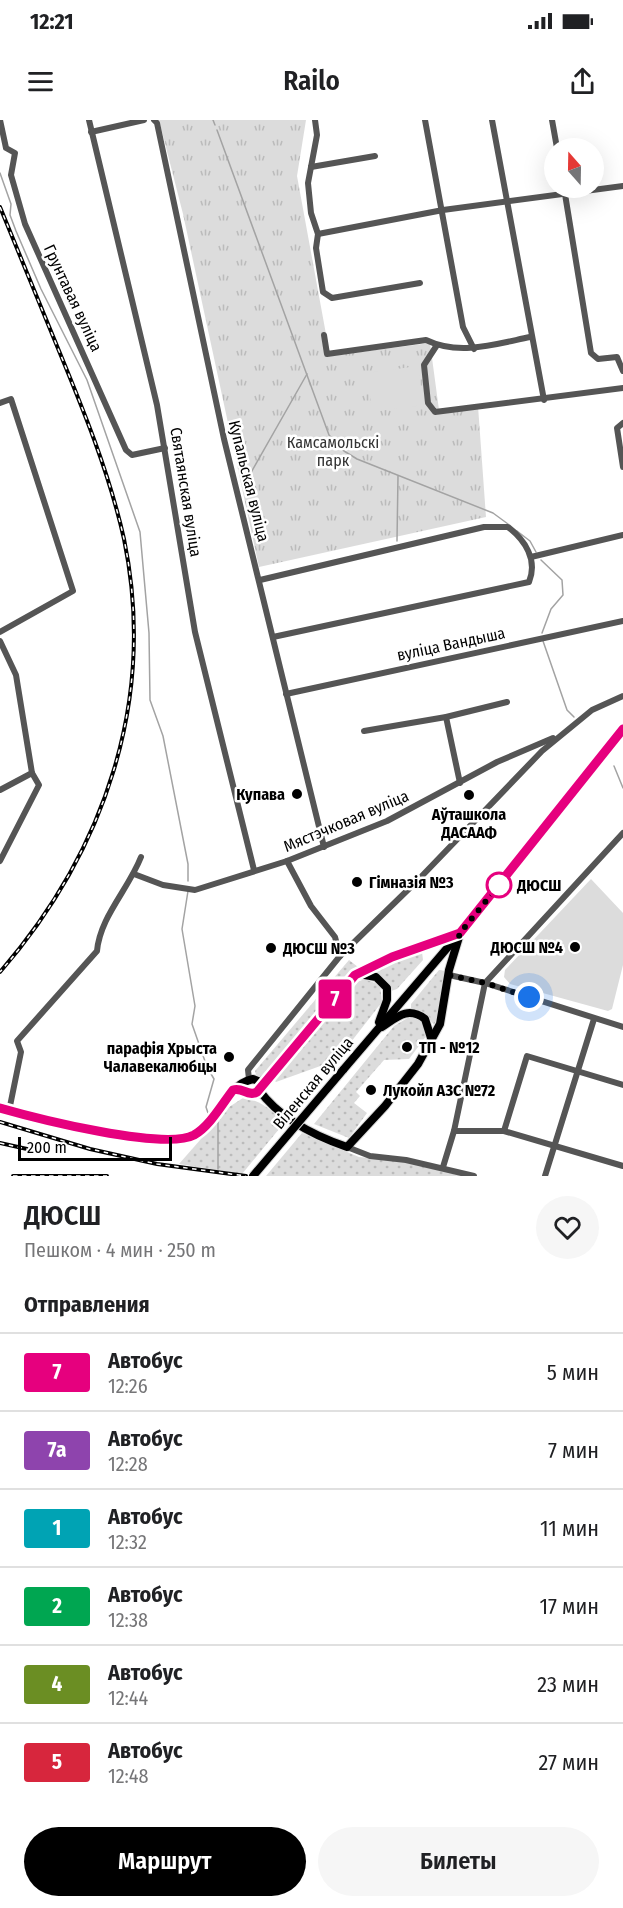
<!DOCTYPE html>
<html lang="ru">
<head>
<meta charset="utf-8">
<style>
	:root { --surface:#fff; --page:#f6f6f6; --text:#202124; --muted:#757577; --line:#e0e0e0; --accent:#000 }
	body { margin:0; font-family:"Fira Sans Condensed",sans-serif; background:var(--page); color:var(--text); height:100vh; display:flex; flex-direction:column; font-size:22px; white-space:nowrap }
	* { box-sizing:border-box; margin:0 }
	p { font-size:20px; color:var(--muted) }
	.icon { flex:none; width:33px; height:33px; fill:none; stroke:currentColor; stroke-width:2; stroke-linecap:round; stroke-linejoin:round }
	.map { position:relative; height:1056px; overflow:hidden }
	.panel { display:flex; flex-direction:column; background:var(--surface); flex:1 }
	.panel>* { flex:none }
	.badge { padding:0 12px; border-radius:4px; font-size:21px; line-height:39px }
	.needle { width:39px; rotate:340deg }
	.fabs { position:absolute; left:544px; top:18px; display:grid; gap:12px }
	.fabs a { display:grid; place-items:center; width:60px; height:60px; border-radius:50%; background:var(--surface); box-shadow:0 6px 24px #0002; font-size:30px }
	.scale { position:absolute; left:18px; bottom:15px; width:154px; box-sizing:border-box; padding-left:6px; border:3px solid #000; border-top:0; font-size:16px; line-height:21px; white-space:nowrap; color:#000; -webkit-text-stroke:4px #fff; paint-order:stroke }
	.you { position:absolute; width:30px; height:30px; margin:-15px; border:4px solid #fff; border-radius:50%; background:#1a73e8; box-shadow:0 0 0 9px #1a73e833 }
	.map>.badge { position:absolute; translate:-50% -50%; box-shadow:0 0 0 3px #fff }
	h2 { padding:0 24px; font-size:22px; line-height:54px }
	.round { display:grid; place-items:center; flex:none; width:63px; height:63px; border-radius:32px; background:var(--page) }
	.summary { display:flex; align-items:center; justify-content:space-between; height:102px; padding:0 24px }
	h1 { font-size:28px; font-weight:600; line-height:45px }
	.action { display:flex; gap:12px; margin-top:auto; padding:12px 24px }
	.action a { flex:1; height:69px; border-radius:36px; background:var(--accent); color:#fff; font-size:24px; font-weight:600; line-height:69px; text-align:center }
	.action a+a { background:var(--page); color:var(--text) }
	ul { padding:0; list-style:none }
	li { display:flex; align-items:center; gap:18px; height:78px; padding:0 24px; border-top:2px solid var(--line) }
	li div { flex:1 }
	li b { display:block; font-size:22px }
	li em { font-style:normal }
	li .badge { min-width:66px; font-weight:700; text-align:center }
	.status { display:flex; justify-content:space-between; align-items:center; height:42px; padding:0 30px; background:var(--surface); direction:ltr }
	.status svg { height:16px; fill:currentColor }
	header { display:flex; justify-content:space-between; align-items:center; height:78px; padding:0 24px; background:var(--surface); font-size:27px; font-weight:600 }
	.map>svg:first-child { display:block }
	.grass { fill:url(#grass-dots) }
	.park { fill:url(#park-tufts) }
	.garden { fill:#dcdcdc }
	.lines { fill:none; stroke-linecap:round; stroke-linejoin:round }
	.stream { stroke:#a3a3a3; stroke-width:1.5 }
	.major-casing { stroke:#dbdbdb; stroke-width:10 }
	.minor { stroke:#555; stroke-width:6 }
	.major { stroke:#000; stroke-width:8 }
	.rail-casing { stroke:#000; stroke-width:4 }
	.rail { stroke:#fff; stroke-width:1.5; stroke-dasharray:4.5; stroke-linecap:butt }
	.major-bridge-casing { stroke:#dbdbdb; stroke-width:10; stroke-linecap:butt }
	.major-bridge { stroke:#000; stroke-width:8 }
	.line-casing { stroke:#fff; stroke-width:14 }
	.line { stroke:#e6007e; stroke-width:9 }
	.walk { stroke:#000; stroke-width:6; stroke-dasharray:0 10.8 }
	.poi-dot { fill:#000; stroke:#fff; stroke-width:2 }
	.stop-dot { fill:#fff; stroke:#e6007e; stroke-width:3 }
	.labels { text-anchor:middle; dominant-baseline:central; stroke-width:5; stroke-linejoin:round; paint-order:stroke }
	.street-label { font-size:16px; fill:#000; stroke:#fff }
	.park-label { font-size:16px; fill:#333; stroke:#fff }
	.poi-label { font-size:16px; font-weight:bold; fill:#000; stroke:#fff; text-anchor:start }
	.stop-label { font-size:16px; font-weight:bold; fill:#000; stroke:#fff; text-anchor:start }
</style>
</head>
<body>
<div class="status"><b>12:21</b><svg viewBox="0 0 49 12"><path d="M0 12V9h3v3zM5 12V6h3v6zM10 12V3h3v9zM15 12V0h3v12zM26 1h20v11H26zM47 4h2v5h-2z"/></svg></div>
<header><svg class="icon" aria-label="menu" viewBox="0 0 24 24"><path d="M4 6h16M4 12h16M4 18h16"/></svg>Railo<svg class="icon" aria-label="share" viewBox="0 0 24 24"><path d="M12 15V3M7 8l5-5 5 5M5 13v7h14v-7"/></svg></header>
<div class="map">
<svg width="623" height="1056" viewBox="0 0 623 1056">
	<defs>
		<pattern id="grass-dots" width="8" height="8" patternUnits="userSpaceOnUse" patternTransform="scale(1.5)"><rect width="8" height="8" fill="#dcdcdc"/><path d="M2 2h.1M6 6h.1" fill="none" stroke="#bbb" stroke-width="1.8" stroke-linecap="round"/></pattern>
		<pattern id="park-tufts" width="24" height="20" patternUnits="userSpaceOnUse" patternTransform="scale(1.5)"><rect width="24" height="20" fill="#dcdcdc"/><path d="M3 7l-1-3M5 7V3M7 7l1-3M15 17l-1-3M17 17v-4M19 17l1-3" fill="none" stroke="#bbb"/></pattern>
	</defs>
	<rect width="100%" height="100%" fill="#fff"/>
	<g class="grass">
		<path d="M 422,832 L 423,840 L 397,869 L 391,871 L 384,858 L 368,850 Z"/>
		<path d="M 349,840 L 358,847 L 263,959 L 256,955 L 255,951 Z"/>
		<path d="M 439,850 L 445,851 L 439,894 L 434,905 L 424,893 L 411,888 L 411,884 Z"/>
		<path d="M 365,859 L 380,865 L 382,882 L 337,940 L 276,962 L 272,958 L 354,863 Z"/>
		<path d="M 411,896 L 422,900 L 427,915 L 409,939 L 384,940 L 356,972 L 360,976 L 354,983 L 367,993 L 349,1018 L 314,1004 L 394,906 Z"/>
		<path d="M 243,978 C 261,980 272,991 284,1003 L 242,1054 L 179,1044 L 229,987 Z"/>
		<path d="M 302,1013 L 359,1037 L 404,1041 L 468,1056 L 266,1056 Z"/>
	</g>
	<path class="park" d="M 159,0 L 306,0 L 297,56 L 330,236 L 430,223 L 439,290 L 478,286 L 486,397 L 259,447 L 183,94 Z"/>
	<g class="garden">
		<path d="M 418,246 L 423,285 L 372,292 L 367,253 Z"/>
		<path d="M 591,759 L 623,793 L 623,845 L 612,889 L 608,891 L 510,864 L 504,857 L 505,850 Z"/>
	</g>
	<g class="lines">
		<g class="stream">
			<path d="M 213,0 L 215,5"/>
			<path d="M 217,10 L 329,315 L 344,331 L 357,339 L 493,393 L 508,404"/>
			<path d="M 0,53 L 11,84 L 10,95 L 16,111 L 41,169 L 87,260 L 140,412 L 149,513 L 150,580 L 163,616 L 188,744 L 188,761"/>
			<path d="M 245,363 L 307,254"/>
			<path d="M 517,411 L 530,421 L 536,432"/>
			<path d="M 397,421 L 398,356"/>
			<path d="M 541,440 L 562,460 L 563,475 L 551,489 L 542,513"/>
			<path d="M 543,521 L 567,590 L 574,597"/>
			<path d="M 614,646 L 623,668"/>
			<path d="M 188,771 L 182,809 L 195,886 L 192,904 L 207,947 L 214,959 L 206,987 L 208,993"/>
			<path d="M 218,1049 L 218,1001"/>
		</g>
		<defs>
			<g id="major">
				<path d="M 359,854 L 376,857 L 387,868 L 387,880 L 379,902"/>
				<path d="M 382,907 C 397,897 408,886 425,899 L 431,918"/>
				<path d="M 343,950 L 460,813 L 623,609"/>
				<path d="M 260,969 L 355,855 L 392,837 L 459,813"/>
				<path d="M 233,970 L 262,974"/>
				<path d="M 259,970 C 280,999 315,1016 347,1027 L 385,986 L 418,944 L 440,904 L 449,850 L 459,817"/>
				<path d="M 0,988 C 34,998 172,1033 198,1012 C 217,996 227,965 253,959 L 258,961 L 260,967"/>
			</g>
		</defs>
		<use href="#major" class="major-casing"/>
		<g class="minor">
			<path d="M 0,0 L 6,28 L 15,33 L 11,55 L 25,104 L 126,330 L 132,335 L 165,328"/>
			<path d="M 89,0 L 157,285 L 195,512 L 254,750"/>
			<path d="M 154,0 L 157,3 L 224,319 L 324,727"/>
			<path d="M 315,0 L 317,15 L 308,63 L 311,93 L 318,114 L 316,128 L 323,172 L 332,178 L 420,163"/>
			<path d="M 425,0 L 463,207 L 474,229"/>
			<path d="M 492,0 L 544,280"/>
			<path d="M 552,0 L 557,28"/>
			<path d="M 91,12 L 144,0"/>
			<path d="M 311,47 L 375,36"/>
			<path d="M 564,68 L 591,233 L 598,239 L 617,237 L 623,251"/>
			<path d="M 318,114 L 443,90 L 623,66"/>
			<path d="M 324,215 L 327,234 L 426,220 C 459,236 496,224 530,217"/>
			<path d="M 437,225 L 424,245 L 428,283 L 435,292 L 623,268"/>
			<path d="M 0,283 L 11,279 L 73,471 L 0,512"/>
			<path d="M 623,303 L 617,308 L 623,347"/>
			<path d="M 531,437 L 623,415"/>
			<path d="M 260,460 L 484,407 L 508,407 C 525,420 538,440 529,462 L 273,517"/>
			<path d="M 0,521 L 16,555 L 32,653 L 39,665 L 0,741"/>
			<path d="M 286,574 L 623,501"/>
			<path d="M 446,597 L 460,663"/>
			<path d="M 364,611 L 446,597 L 507,582"/>
			<path d="M 0,670 L 32,653"/>
			<path d="M 287,741 L 311,786 L 335,817 L 340,836"/>
			<path d="M 134,754 L 163,765 L 195,770 L 287,741 L 387,701 L 497,642 L 553,618"/>
			<path d="M 449,855 L 485,863 L 623,907"/>
			<path d="M 249,959 L 248,950 L 340,836 L 419,759 L 542,631 L 592,590 L 623,576"/>
			<path d="M 9,991 L 21,932 L 17,921 L 97,831 C 100,797 128,770 141,737"/>
			<path d="M 454,1011 L 504,1011 L 623,1046"/>
			<path d="M 504,1011 L 527,936 L 623,965"/>
			<path d="M 347,1027 L 370,1036 L 406,1040 L 474,1056"/>
			<path d="M 443,1047 L 454,1011 L 485,863 L 623,713"/>
			<path d="M 545,1056 L 594,899"/>
		</g>
		<use href="#major" class="major"/>
		<defs>
			<g id="rail">
				<path d="M 0,87 C 19,133 38,180 57,226 C 83,289 109,352 124,419 C 157,579 105,731 0,852"/>
				<path d="M 0,1002 L 90,1029 L 157,1044 L 246,1056"/>
				<path d="M 0,1023 L 27,1029"/>
				<path d="M 13,1056 L 107,1056"/>
			</g>
		</defs>
		<use href="#rail" class="rail-casing"/>
		<use href="#rail" class="rail"/>
		<defs>
			<path id="major-bridge" d="M 253,1056 L 343,950"/>
		</defs>
		<use href="#major-bridge" class="major-bridge-casing"/>
		<use href="#major-bridge" class="major-bridge"/>
	</g>
	<g class="lines">
		<defs>
			<path id="line" d="M 0,988 C 35,998 164,1031 194,1015 C 210,1006 222,984 233,970 C 243,967 248,977 257,972 L 355,855 L 392,837 L 460,813 L 623,609"/>
		</defs>
		<use href="#line" class="line-casing"/>
		<use href="#line" class="line"/>
		<path class="walk" d="M 499,765 L 460,813 L 448,855 L 485,863 L 529,877"/>
	</g>
	<g class="poi-dot">
		<circle cx="297" cy="674" r="6"/>
		<circle cx="469" cy="675" r="6"/>
		<circle cx="357" cy="762" r="6"/>
		<circle cx="575" cy="827" r="6"/>
		<circle cx="271" cy="828" r="6"/>
		<circle cx="407" cy="927" r="6"/>
		<circle cx="229" cy="937" r="6"/>
		<circle cx="371" cy="970" r="6"/>
	</g>
	<circle class="stop-dot" cx="499" cy="765" r="12"/>
	<g class="labels">
		<g class="street-label">
			<text transform="translate(73 178) rotate(65)">Грунтавая вуліца</text>
			<text transform="translate(249 361) rotate(76)">Купальская вуліца</text>
			<text transform="translate(186 372) rotate(81)">Святаянская вуліца</text>
			<text transform="translate(451 524) rotate(-12)">вуліца Вандыша</text>
			<text transform="translate(346 701) rotate(-23)">Мястэчковая вуліца</text>
			<text transform="translate(313 963) rotate(-50)">Віленская вуліца</text>
		</g>
		<g class="park-label">
			<text x="333" y="322">Камсамольскі<tspan x="333" dy="18">парк</tspan></text>
		</g>
		<g class="poi-label">
			<text x="285" y="674" text-anchor="end">Купава</text>
			<text x="469" y="694" text-anchor="middle">Аўташкола<tspan x="469" dy="18">ДАСААФ</tspan></text>
			<text x="369" y="762">Гімназія №3</text>
			<text x="563" y="827" text-anchor="end">ДЮСШ №4</text>
			<text x="283" y="828">ДЮСШ №3</text>
			<text x="419" y="927">ТП - №12</text>
			<text x="217" y="928" text-anchor="end">парафія Хрыста<tspan x="217" dy="18">Чалавекалюбцы</tspan></text>
			<text x="383" y="970">Лукойл АЗС №72</text>
		</g>
		<g class="stop-label">
			<text x="517" y="765">ДЮСШ</text>
		</g>
	</g>
</svg>
<div class="fabs">
<a><svg class="needle" viewBox="-14 -14 28 28"><path d="M0-13l5 13h-10z" fill="#e53935"/><path d="M0 13l5-13h-10z" fill="#757577"/></svg></a>
</div>
<div class="scale">200 m</div>
<div class="you" style="left:529px;top:877px"></div>
<b class="badge" style="left:335px;top:879px;background:#e6007e;color:#fff">7</b>
</div>
<section class="panel">
<div class="summary"><div><h1>ДЮСШ</h1><p>Пешком · 4 мин · 250 m</p></div><a class="round"><svg class="icon" aria-label="heart" viewBox="0 0 24 24"><path d="M12 20l-8-8c-3-5 5-10 8-4 3-6 11-1 8 4z"/></svg></a></div>
<h2>Отправления</h2>
<ul>
<li><span class="badge" style="background:#e6007e;color:#fff">7</span><div><b>Автобус</b><p>12:26</p></div><em>5 мин</em></li>
<li><span class="badge" style="background:#8e44ad;color:#fff">7а</span><div><b>Автобус</b><p>12:28</p></div><em>7 мин</em></li>
<li><span class="badge" style="background:#00a3b4;color:#fff">1</span><div><b>Автобус</b><p>12:32</p></div><em>11 мин</em></li>
<li><span class="badge" style="background:#00a651;color:#fff">2</span><div><b>Автобус</b><p>12:38</p></div><em>17 мин</em></li>
<li><span class="badge" style="background:#6b8e23;color:#fff">4</span><div><b>Автобус</b><p>12:44</p></div><em>23 мин</em></li>
<li><span class="badge" style="background:#d7263d;color:#fff">5</span><div><b>Автобус</b><p>12:48</p></div><em>27 мин</em></li>
</ul>
<div class="action"><a>Маршрут</a><a>Билеты</a></div>
</section>
</body>
</html>
